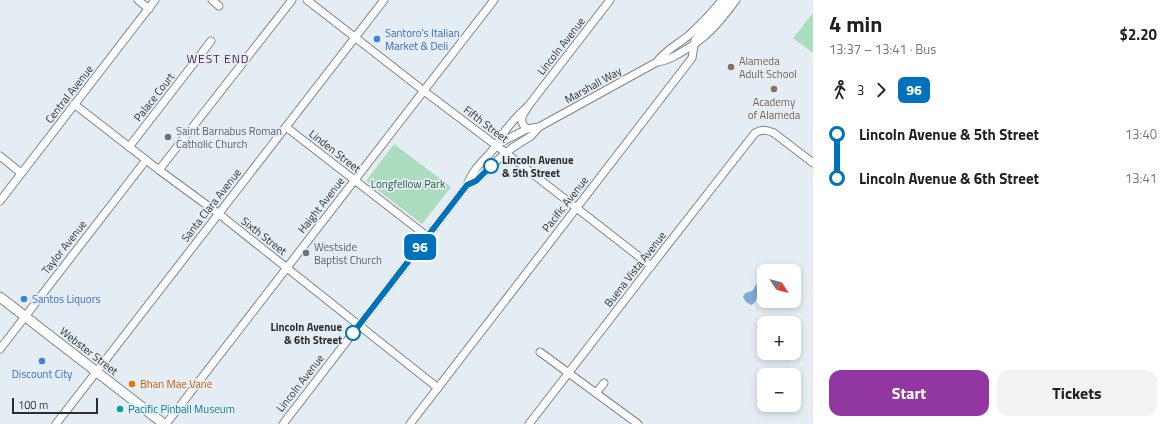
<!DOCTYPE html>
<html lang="en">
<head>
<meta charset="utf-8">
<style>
	:root { --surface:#fff; --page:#f2f2f2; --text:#202124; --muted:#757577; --accent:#9236a1 }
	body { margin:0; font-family:"Titillium Web",sans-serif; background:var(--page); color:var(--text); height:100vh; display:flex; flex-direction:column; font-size:15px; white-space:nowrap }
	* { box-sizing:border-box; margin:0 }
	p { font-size:13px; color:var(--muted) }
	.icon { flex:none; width:22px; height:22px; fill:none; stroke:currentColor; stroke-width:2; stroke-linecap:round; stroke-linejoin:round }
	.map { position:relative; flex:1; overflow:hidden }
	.details { display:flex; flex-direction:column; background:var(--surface); width:360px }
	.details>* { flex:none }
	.badge { padding:0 8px; border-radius:6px; font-size:14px; line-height:26px }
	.needle { width:26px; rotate:126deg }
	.tools { position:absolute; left:757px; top:264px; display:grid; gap:8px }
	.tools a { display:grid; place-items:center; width:44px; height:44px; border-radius:8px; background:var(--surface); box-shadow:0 2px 6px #0003; font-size:20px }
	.scale { position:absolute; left:12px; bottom:10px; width:86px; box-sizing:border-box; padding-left:4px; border:2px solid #2a2e30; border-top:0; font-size:11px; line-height:14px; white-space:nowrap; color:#2a2e30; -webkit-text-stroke:3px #e5edf4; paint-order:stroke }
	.map>.badge { position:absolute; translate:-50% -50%; box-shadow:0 0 0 2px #fff }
	.legs { display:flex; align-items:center; gap:6px; height:44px; padding:0 16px; font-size:13px }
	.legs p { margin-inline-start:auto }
	.head { display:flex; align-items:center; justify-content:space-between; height:68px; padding:0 16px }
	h1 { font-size:22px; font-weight:700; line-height:30px }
	.primary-button { display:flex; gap:8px; margin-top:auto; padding:8px 16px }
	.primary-button a { flex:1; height:46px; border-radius:12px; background:var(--accent); color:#fff; font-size:16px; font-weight:700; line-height:46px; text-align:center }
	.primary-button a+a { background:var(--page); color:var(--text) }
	ul { padding:0 16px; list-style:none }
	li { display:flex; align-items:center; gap:14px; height:44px; font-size:15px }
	li i { display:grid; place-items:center; width:6px; height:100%; margin:0 5px; background:currentColor }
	li i::after { content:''; width:10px; height:10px; margin:-5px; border:3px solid; border-radius:50%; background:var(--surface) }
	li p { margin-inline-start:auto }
	li:first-child i { background:linear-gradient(#0000 50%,currentColor 0) }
	li:last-child i { background:linear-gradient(currentColor 50%,#0000 0) }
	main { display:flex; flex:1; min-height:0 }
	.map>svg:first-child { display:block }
	.green { fill:#acdcbe }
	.water { fill:#81a9d4 }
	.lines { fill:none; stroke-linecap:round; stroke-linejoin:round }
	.minor-casing { stroke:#7d848a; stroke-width:9 }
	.major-casing { stroke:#7d848a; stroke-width:11 }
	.minor { stroke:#fff; stroke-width:7 }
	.major { stroke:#fff; stroke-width:9 }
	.line-1-casing { stroke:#fff; stroke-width:9 }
	.line-1 { stroke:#0072bc; stroke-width:6 }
	.shop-dot { fill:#3f7fe0; stroke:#e5edf4; stroke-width:1.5 }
	.education-dot { fill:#8d6e63; stroke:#e5edf4; stroke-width:1.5 }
	.worship-dot { fill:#6b7280; stroke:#e5edf4; stroke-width:1.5 }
	.stop-1-dot { fill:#fff; stroke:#0072bc; stroke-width:2 }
	.food-dot { fill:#e8710a; stroke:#e5edf4; stroke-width:1.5 }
	.culture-dot { fill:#0f9aa8; stroke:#e5edf4; stroke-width:1.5 }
	.labels { text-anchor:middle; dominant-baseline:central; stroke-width:3.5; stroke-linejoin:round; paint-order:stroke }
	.shop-label { font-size:11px; fill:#366cbe; stroke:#e5edf4; text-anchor:start }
	.street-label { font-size:11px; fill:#2a2e30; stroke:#e5edf4 }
	.education-label { font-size:11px; fill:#785e54; stroke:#e5edf4; text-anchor:start }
	.worship-label { font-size:11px; fill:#5b616d; stroke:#e5edf4; text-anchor:start }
	.stop-label { font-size:11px; font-weight:bold; fill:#2a2e30; stroke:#e5edf4; text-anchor:start }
	.park-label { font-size:11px; fill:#1c5d3c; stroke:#e5edf4 }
	.food-label { font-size:11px; fill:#c56008; stroke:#e5edf4; text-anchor:start }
	.culture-label { font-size:11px; fill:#0d838f; stroke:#e5edf4; text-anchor:start }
	.neighbourhood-label { font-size:12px; letter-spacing:1px; fill:#471b4e; stroke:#e5edf4 }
</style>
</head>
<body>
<main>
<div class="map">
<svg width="813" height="424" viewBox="0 0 813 424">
	<rect width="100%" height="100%" fill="#e5edf4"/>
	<g class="green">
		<path d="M 813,13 L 813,53 L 793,38 Z"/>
		<path d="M 394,144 L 451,187 L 422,224 L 366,181 Z"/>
	</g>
	<path class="water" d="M 764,275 L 764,283 C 752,290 762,300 751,305 L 746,302 L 743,297 C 745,291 749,293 753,290 L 760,278 Z"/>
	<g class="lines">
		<defs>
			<g id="minor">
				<path d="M 138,0 L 149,9"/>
				<path d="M 212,0 L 219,6"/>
				<path d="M 307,0 L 424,91 L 506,153 L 651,266"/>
				<path d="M 657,62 C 664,51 678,44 688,36 C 700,25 712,13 722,0"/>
				<path d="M 74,104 L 159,170 L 219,214 L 438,388"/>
				<path d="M 286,127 L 428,237"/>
				<path d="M 527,129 C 517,120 523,115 529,105 L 610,0"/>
				<path d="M 496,145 L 527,129 L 539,127 L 657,62 C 666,61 672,58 680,53 C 707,38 718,24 736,0"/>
				<path d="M 129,147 L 211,41"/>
				<path d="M 0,156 L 21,173"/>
				<path d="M 159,170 L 292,0"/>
				<path d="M 467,185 L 476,181 L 501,157 L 512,148 L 531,136 L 539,127"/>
				<path d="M 0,201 L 155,0"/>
				<path d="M 0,349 L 146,160"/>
				<path d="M 540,352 L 638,424"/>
				<path d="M 596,393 L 604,383"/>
				<path d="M 56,424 L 384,0"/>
				<path d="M 166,424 L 494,0"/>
				<path d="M 283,424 L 467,185 C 473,168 485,160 496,146 C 498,143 499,140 500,138 C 508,126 518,115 529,105"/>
				<path d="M 410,424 L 692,58 L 695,40 L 728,0"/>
				<path d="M 529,424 L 651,266 L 755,133 C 763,129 767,130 774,133 L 813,163"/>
			</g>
			<path id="major" d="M 0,297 L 164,424"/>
		</defs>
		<use href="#minor" class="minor-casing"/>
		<use href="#major" class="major-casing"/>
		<use href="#minor" class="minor"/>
		<use href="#major" class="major"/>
	</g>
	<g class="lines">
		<defs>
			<path id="line-1" d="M 353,333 L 467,185 L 476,181 L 491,166"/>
		</defs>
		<use href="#line-1" class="line-1-casing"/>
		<use href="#line-1" class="line-1"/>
	</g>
	<g class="shop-dot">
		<circle cx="377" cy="39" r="4"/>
		<circle cx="24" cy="299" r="4"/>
		<circle cx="42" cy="361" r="4"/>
	</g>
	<g class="education-dot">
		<circle cx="731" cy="67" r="4"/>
		<circle cx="774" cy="89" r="4"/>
	</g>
	<g class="worship-dot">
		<circle cx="168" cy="137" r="4"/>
		<circle cx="306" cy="253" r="4"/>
	</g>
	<g class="stop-1-dot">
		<circle cx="491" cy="166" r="7"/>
		<circle cx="353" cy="333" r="7"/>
	</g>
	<circle class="food-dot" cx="132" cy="384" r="4"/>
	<circle class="culture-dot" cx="120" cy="409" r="4"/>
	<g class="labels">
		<g class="shop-label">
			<text x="385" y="33">Santoro's Italian<tspan x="385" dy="13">Market &amp; Deli</tspan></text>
			<text x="32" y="299">Santos Liquors</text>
			<text x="42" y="374" text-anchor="middle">Discount City</text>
		</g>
		<g class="street-label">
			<text transform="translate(561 46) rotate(-52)">Lincoln Avenue</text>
			<text transform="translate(593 85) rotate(-29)">Marshall Way</text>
			<text transform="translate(69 94) rotate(-52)">Central Avenue</text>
			<text transform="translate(154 97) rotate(-52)">Palace Court</text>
			<text transform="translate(486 124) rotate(37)">Fifth Street</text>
			<text transform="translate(335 151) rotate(38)">Linden Street</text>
			<text transform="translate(565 204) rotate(-52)">Pacific Avenue</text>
			<text transform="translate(211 205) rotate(-52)">Santa Clara Avenue</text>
			<text transform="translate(321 205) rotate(-52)">Haight Avenue</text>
			<text transform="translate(264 236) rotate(38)">Sixth Street</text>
			<text transform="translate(64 247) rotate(-52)">Taylor Avenue</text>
			<text transform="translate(635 269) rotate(-52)">Buena Vista Avenue</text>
			<text transform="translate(89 351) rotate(38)">Webster Street</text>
			<text transform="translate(300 383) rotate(-52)">Lincoln Avenue</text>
		</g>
		<g class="education-label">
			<text x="739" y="61">Alameda<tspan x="739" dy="13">Adult School</tspan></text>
			<text x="774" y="102" text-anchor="middle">Academy<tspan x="774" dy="13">of Alameda</tspan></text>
		</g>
		<g class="worship-label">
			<text x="176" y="131">Saint Barnabus Roman<tspan x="176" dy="13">Catholic Church</tspan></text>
			<text x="314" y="247">Westside<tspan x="314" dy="13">Baptist Church</tspan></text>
		</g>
		<g class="stop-label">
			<text x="502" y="160">Lincoln Avenue<tspan x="502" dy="13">&amp; 5th Street</tspan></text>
			<text x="342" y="327" text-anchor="end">Lincoln Avenue<tspan x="342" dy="13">&amp; 6th Street</tspan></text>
		</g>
		<g class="park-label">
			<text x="408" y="184">Longfellow Park</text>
		</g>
		<g class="food-label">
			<text x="140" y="384">Bhan Mae Vane</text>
		</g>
		<g class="culture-label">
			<text x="128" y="409">Pacific Pinball Museum</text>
		</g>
		<g class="neighbourhood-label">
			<text x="218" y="58">WEST END</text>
		</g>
	</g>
</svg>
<div class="tools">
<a><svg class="needle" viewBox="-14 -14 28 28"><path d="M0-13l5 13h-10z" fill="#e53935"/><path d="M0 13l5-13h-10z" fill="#757577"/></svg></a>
<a>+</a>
<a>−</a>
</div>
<div class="scale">100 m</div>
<b class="badge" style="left:420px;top:247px;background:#0072bc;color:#fff">96</b>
</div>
<section class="details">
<div class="head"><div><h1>4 min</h1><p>13:37 – 13:41 · Bus</p></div><b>$2.20</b></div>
<div class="legs"><svg class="icon" aria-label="walk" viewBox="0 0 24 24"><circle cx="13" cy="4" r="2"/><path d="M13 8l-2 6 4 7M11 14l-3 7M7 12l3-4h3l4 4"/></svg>3<svg class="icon" aria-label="forward" viewBox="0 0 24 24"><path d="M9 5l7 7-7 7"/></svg><b class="badge" style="background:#0072bc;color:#fff">96</b></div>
<ul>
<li><i style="color:#0072bc"></i><b>Lincoln Avenue &amp; 5th Street</b><p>13:40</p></li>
<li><i style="color:#0072bc"></i><b>Lincoln Avenue &amp; 6th Street</b><p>13:41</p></li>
</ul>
<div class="primary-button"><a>Start</a><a>Tickets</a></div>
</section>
</main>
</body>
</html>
